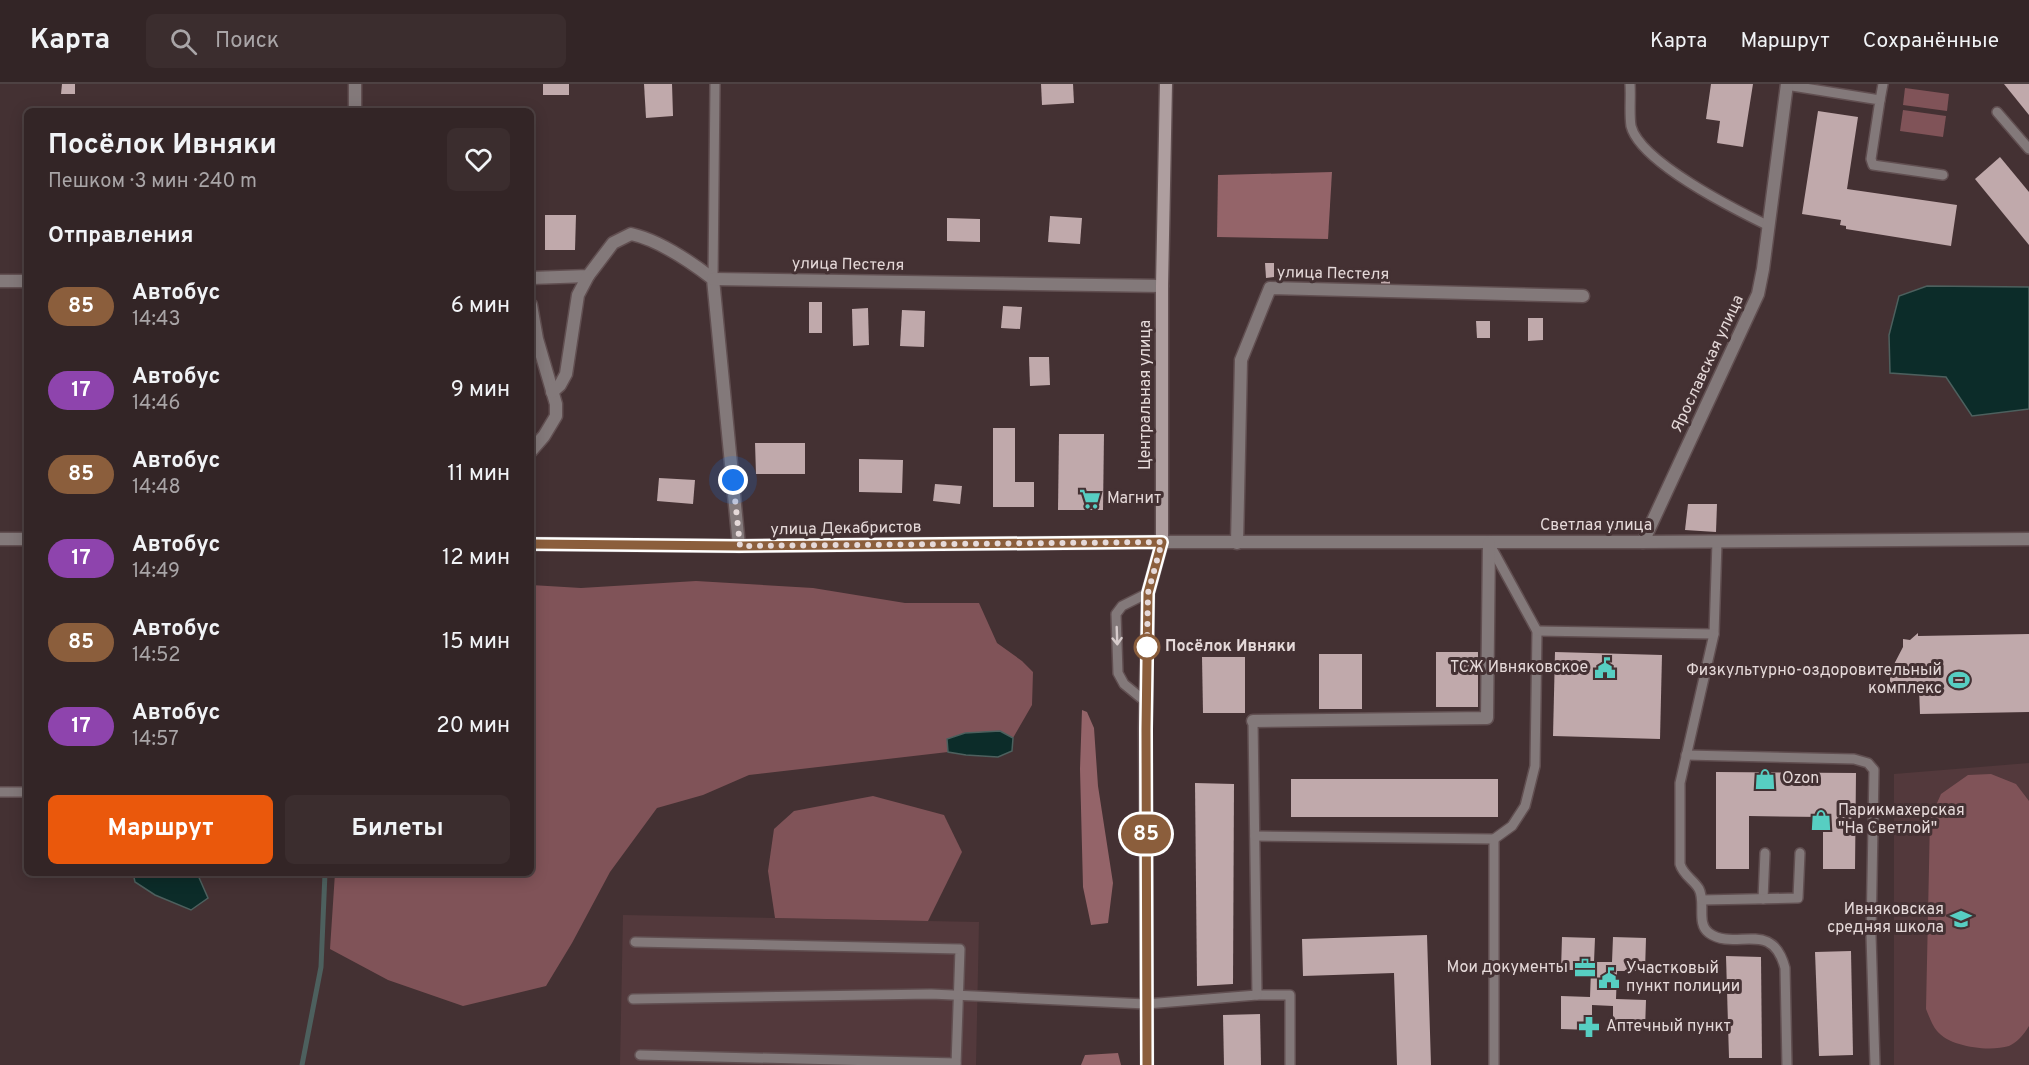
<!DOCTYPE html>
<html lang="ru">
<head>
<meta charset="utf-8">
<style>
	:root { --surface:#332526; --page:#3b2d2e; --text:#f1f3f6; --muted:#a9a5a7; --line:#4e4243; --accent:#ea580c }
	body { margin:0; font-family:Overpass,sans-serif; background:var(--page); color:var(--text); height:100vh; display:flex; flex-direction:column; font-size:22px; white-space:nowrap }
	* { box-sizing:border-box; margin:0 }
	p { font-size:20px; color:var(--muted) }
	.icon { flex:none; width:33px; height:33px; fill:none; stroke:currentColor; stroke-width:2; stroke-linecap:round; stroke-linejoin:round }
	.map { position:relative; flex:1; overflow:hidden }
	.details { position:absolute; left:24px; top:24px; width:510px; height:768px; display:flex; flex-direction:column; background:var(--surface); border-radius:9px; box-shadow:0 3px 15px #0003,0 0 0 2px var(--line) }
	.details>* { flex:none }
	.badge { padding:0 12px; border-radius:20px; font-size:21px; line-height:39px }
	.you { position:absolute; width:30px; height:30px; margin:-15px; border:4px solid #fff; border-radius:50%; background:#1a73e8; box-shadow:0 0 0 9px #1a73e833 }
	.map>.badge { position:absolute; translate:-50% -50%; box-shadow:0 0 0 3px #fff }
	h2 { padding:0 24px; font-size:22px; line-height:54px }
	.round { display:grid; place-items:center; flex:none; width:63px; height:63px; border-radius:9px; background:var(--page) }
	.overview { display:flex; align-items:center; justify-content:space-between; height:102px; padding:0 24px }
	h1 { font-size:28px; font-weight:700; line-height:45px }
	.action { display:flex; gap:12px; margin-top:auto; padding:12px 24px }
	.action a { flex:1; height:69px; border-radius:9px; background:var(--accent); color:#fff; font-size:24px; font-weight:700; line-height:69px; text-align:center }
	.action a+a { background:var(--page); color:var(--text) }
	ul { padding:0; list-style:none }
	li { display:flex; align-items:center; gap:18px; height:84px; padding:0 24px }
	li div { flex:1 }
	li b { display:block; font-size:22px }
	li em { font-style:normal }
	li .badge { min-width:66px; font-weight:700; text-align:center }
	header { display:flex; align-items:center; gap:36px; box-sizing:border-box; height:84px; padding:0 30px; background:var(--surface); border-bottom:2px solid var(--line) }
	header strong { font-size:28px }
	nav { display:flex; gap:33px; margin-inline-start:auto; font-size:21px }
	.search { width:420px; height:54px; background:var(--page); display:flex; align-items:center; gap:15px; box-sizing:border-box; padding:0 21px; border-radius:9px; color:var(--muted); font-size:22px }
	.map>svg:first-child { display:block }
	.built { fill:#53393c }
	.green { fill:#805358 }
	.forest { fill:#946469 }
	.water { fill:#0c2c29; stroke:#4d605e; stroke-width:1.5 }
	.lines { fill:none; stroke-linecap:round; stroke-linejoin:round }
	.stream { stroke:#4d605e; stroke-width:5 }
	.building { fill:#c0a9ab }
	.lane-casing { stroke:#614f51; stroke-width:12 }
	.street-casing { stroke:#614f51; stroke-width:15 }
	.secondary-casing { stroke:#614f51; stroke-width:15 }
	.lane { stroke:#83797a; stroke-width:9 }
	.street { stroke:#83797a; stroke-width:12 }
	.secondary { stroke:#ae9e9f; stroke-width:12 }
	.oneway { stroke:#d6cbcb }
	.line-casing { stroke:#fff; stroke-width:14 }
	.line { stroke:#8b5e3c; stroke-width:9 }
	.walk { stroke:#e5d9d9; stroke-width:6; stroke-dasharray:0 10.8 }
	.stop-dot { fill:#fff; stroke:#8b5e3c; stroke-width:3 }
	.labels { text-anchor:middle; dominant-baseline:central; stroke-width:6; stroke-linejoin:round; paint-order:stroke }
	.street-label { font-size:16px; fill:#e5d9d9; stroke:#443133 }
	.poi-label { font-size:16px; fill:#e5d9d9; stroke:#443133; text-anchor:start }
	.stop-label { font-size:16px; font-weight:bold; fill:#e5d9d9; stroke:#443133; text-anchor:start }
</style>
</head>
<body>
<header>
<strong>Карта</strong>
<div class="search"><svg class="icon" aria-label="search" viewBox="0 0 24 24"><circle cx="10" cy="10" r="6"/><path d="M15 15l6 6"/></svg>Поиск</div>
<nav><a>Карта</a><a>Маршрут</a><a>Сохранённые</a></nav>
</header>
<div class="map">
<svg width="2029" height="981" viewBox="0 0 2029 981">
	<rect width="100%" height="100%" fill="#443133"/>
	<g class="built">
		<path d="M 2029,679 L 2029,981 L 1894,981 L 1894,690 Z"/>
		<path d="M 623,831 L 979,838 L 976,981 L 620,981 Z"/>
	</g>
	<g class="green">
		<path d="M 1905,4 L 1949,10 L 1947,27 L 1903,21 Z"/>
		<path d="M 1903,26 L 1946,32 L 1943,53 L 1900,47 Z"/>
		<path d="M 696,497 L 813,504 L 905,519 L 979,519 L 997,559 L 1022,577 L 1033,588 L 1032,621 L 1013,654 L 1000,647 L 947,655 L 948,668 L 749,691 L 703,711 L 657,724 L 610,788 L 572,859 L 546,902 L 463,922 L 388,896 L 330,865 L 335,789 L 531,789 L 531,501 L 581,504 Z"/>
		<path d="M 1991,690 L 2016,700 L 2029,717 L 2029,942 C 2024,950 2018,958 2009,962 C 1989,968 1950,963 1937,947 C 1932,941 1929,932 1926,925 L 1930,735 L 1941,710 L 1968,691 Z"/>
		<path d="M 873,712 L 944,731 L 962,768 L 928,837 L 775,834 L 768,787 L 774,745 L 794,727 Z"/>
	</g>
	<g class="forest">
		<path d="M 1332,88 L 1328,155 L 1217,153 L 1218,91 Z"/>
		<path d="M 1082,626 L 1087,628 L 1094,644 L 1098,702 L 1113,799 L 1108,839 L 1091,841 L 1083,803 L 1080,685 Z"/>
		<path d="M 1118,969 L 1121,981 L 1081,981 L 1085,971 Z"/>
	</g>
	<g class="water">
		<path d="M 1927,202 L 2029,203 L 2029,325 L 1972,332 L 1946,293 L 1890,289 L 1889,251 L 1899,212 Z"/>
		<path d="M 1000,647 L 1013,654 L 1012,667 L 998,673 L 966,671 L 948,668 L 947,655 L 965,649 Z"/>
		<path d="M 133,789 L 197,789 L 208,814 L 191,826 L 155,811 L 135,798 Z"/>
	</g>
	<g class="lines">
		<path class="stream" d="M 302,981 L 321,883 L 325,789"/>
	</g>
	<g class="building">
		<path d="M 62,0 L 75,0 L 75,10 L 61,10 Z"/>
		<rect x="543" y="0" width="26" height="11"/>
		<path d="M 644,0 L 672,0 L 673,32 L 646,34 Z"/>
		<path d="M 1041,0 L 1073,0 L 1074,19 L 1042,21 Z"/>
		<path d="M 1711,0 L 1753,0 L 1743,63 L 1717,59 L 1720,37 L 1706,35 Z"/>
		<path d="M 2004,0 L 2029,0 L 2029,31 Z"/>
		<path d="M 1818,27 L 1858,33 L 1847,105 L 1957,121 L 1951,162 L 1846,145 L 1846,142 L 1840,141 L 1841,136 L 1802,130 Z"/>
		<path d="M 2000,73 L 2029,108 L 2029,161 L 1975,95 Z"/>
		<path d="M 545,131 L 576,131 L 575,166 L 545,166 Z"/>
		<path d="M 1050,132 L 1082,134 L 1080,160 L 1048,158 Z"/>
		<path d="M 947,134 L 980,135 L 980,158 L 947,157 Z"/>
		<path d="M 1265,179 L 1274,179 L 1274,193 L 1266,194 Z"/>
		<rect x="1381" y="186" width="9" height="17"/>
		<rect x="809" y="218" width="13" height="31"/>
		<path d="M 1003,222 L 1022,223 L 1020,245 L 1001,244 Z"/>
		<path d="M 868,224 L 869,261 L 853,262 L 852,225 Z"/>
		<path d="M 902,226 L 925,227 L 924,263 L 900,262 Z"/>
		<path d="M 1528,234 L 1543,234 L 1543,256 L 1528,257 Z"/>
		<path d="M 1476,237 L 1490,237 L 1490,254 L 1477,254 Z"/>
		<path d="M 1029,273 L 1049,273 L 1050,301 L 1030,302 Z"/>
		<path d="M 993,344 L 1015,344 L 1015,398 L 1034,398 L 1034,423 L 993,423 Z"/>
		<path d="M 1059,350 L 1104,350 L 1103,426 L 1058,426 Z"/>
		<path d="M 755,359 L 805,359 L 805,390 L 756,390 Z"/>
		<path d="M 859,375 L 903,376 L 902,409 L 859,408 Z"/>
		<path d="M 659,394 L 695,396 L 693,420 L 657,417 Z"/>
		<path d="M 935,400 L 962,402 L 960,420 L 933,417 Z"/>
		<path d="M 1688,420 L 1717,420 L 1716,448 L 1685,446 Z"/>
		<path d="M 1918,549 L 1918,552 L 2029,550 L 2029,628 L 1920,630 L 1919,604 L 1890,609 L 1890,588 L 1903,563 L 1903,555 L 1910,556 Z"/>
		<rect x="1436" y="568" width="42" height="55"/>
		<path d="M 1555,568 L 1662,571 L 1660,655 L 1553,652 Z"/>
		<rect x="1319" y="570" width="43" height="55"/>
		<path d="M 1202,573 L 1245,573 L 1245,629 L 1203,629 Z"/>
		<path d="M 1716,688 L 1856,689 L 1855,785 L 1823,785 L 1823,733 L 1749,732 L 1749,785 L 1716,785 Z"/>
		<rect x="1291" y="695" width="207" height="38"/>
		<path d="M 1195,699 L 1234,700 L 1233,900 L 1197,902 Z"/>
		<path d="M 1427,851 L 1431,981 L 1397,981 L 1394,889 L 1303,892 L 1302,855 Z"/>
		<path d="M 1562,853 L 1595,854 L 1594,878 L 1612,878 L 1613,853 L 1646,854 L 1645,887 L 1617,887 L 1616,915 L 1646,916 L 1645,946 L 1613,946 L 1613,922 L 1592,921 L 1592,946 L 1561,945 L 1561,912 L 1590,913 L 1591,886 L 1561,886 Z"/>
		<path d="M 1851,867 L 1853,971 L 1819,972 L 1815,868 Z"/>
		<path d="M 1726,872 L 1761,873 L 1762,974 L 1729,974 Z"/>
		<path d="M 1260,930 L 1261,981 L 1224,981 L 1223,931 Z"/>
	</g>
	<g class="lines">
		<defs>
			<g id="lane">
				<path d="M 1630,0 C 1631,13 1629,29 1631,42 C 1640,78 1736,126 1769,142"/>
				<path d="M 1786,1 L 1880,16 L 1871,75 L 1873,81 L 1943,91"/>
				<path d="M 1880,16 L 1883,0"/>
				<path d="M 1997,28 L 2029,65"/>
				<path d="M 713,195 L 715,0"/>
				<path d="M 1717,458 L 1714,550 L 1680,699 L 1680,780 C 1683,791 1694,796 1699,805 C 1706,818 1696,840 1709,849 C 1735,868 1772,834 1785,884 L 1787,981"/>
				<path d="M 1490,461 L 1537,547 L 1535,682 L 1525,722 L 1512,742 L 1494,755"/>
				<path d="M 1537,547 L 1714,550"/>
				<path d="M 1146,618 L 1124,600 L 1118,589 L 1116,530 L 1122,522 L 1148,509"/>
				<path d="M 1253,637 L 1257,911 L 1290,911 L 1290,981"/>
				<path d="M 1686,671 L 1854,675 L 1868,679 L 1874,686 L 1871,851 L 1875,981"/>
				<path d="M 0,708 L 27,708"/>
				<path d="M 1255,752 L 1494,755 L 1494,981"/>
				<path d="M 1763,815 L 1765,769"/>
				<path d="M 1702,816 L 1798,814 L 1800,769"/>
				<path d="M 635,858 L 960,865 L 956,981"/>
				<path d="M 633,915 L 931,910 L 1146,920 L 1257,911"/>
				<path d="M 640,971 L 956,979"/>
			</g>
			<g id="street">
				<path d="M 355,27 L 355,0"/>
				<path d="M 531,194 L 588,192 L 613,159 L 631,150 C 658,156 691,178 713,195 L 739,462"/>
				<path d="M 713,195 L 1162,202"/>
				<path d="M 0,197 L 27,197"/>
				<path d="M 531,221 L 537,255 L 556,320 L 556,332 L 544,352 L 531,367"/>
				<path d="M 552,308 L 560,301 L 566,290 L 578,211 L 588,192"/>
				<path d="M 0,455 L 27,455"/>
				<path d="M 1643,458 L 1758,210 L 1763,185 L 1787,0"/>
				<path d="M 1237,459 L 1241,276 L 1270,204 L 1583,212"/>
				<path d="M 531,460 L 739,462 L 1162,458 L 1643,458 L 2029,455"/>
				<path d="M 1253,637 L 1487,634 L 1489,459"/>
			</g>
			<path id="secondary" d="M 1147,981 L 1145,645 L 1148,509 L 1162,458 L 1162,202 L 1166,0"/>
		</defs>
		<use href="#lane" class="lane-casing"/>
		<use href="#street" class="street-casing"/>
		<use href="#secondary" class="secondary-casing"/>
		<use href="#lane" class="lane"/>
		<use href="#street" class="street"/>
		<use href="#secondary" class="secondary"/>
	</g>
	<defs><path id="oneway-shaft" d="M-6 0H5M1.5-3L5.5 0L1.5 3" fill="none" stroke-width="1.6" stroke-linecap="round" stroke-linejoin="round" transform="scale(1.5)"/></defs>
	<use class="oneway" href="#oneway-shaft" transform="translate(1117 552) rotate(88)"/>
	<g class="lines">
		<defs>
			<path id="line" d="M 531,460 L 740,462 L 1162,458 L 1148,509 L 1146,645 L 1147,981"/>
		</defs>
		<use href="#line" class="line-casing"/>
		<use href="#line" class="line"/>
		<path class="walk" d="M 733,396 L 740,462 L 1162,458 L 1148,509 L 1147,563"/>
	</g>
	<defs>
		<symbol id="supermarket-bare" viewBox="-9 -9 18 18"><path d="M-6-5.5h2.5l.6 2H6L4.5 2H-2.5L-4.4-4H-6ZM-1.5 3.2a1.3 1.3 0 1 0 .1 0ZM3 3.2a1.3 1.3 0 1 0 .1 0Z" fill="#57cec2" stroke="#443133" stroke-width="2.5" paint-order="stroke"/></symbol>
		<symbol id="civic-bare" viewBox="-9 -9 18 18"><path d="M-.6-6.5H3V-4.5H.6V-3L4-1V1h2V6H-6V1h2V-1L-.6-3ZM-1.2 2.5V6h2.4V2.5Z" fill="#57cec2" stroke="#443133" stroke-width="2.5" paint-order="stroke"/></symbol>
		<symbol id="stadium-bare" viewBox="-9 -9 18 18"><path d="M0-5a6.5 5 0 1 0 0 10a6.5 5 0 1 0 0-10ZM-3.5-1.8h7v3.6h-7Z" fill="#57cec2" stroke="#443133" stroke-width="2.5" paint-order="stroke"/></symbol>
		<symbol id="shop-bare" viewBox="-9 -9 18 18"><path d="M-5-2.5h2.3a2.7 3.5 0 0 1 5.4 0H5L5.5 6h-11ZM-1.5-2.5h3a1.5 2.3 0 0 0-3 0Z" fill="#57cec2" stroke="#443133" stroke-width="2.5" paint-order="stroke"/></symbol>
		<symbol id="school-bare" viewBox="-9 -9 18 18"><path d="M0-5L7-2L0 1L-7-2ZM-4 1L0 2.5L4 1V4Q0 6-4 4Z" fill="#57cec2" stroke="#443133" stroke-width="2.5" paint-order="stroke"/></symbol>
		<symbol id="office-bare" viewBox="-9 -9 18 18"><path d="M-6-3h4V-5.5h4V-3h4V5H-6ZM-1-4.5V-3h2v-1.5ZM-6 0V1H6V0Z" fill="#57cec2" stroke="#443133" stroke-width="2.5" paint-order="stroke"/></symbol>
		<symbol id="pharmacy-bare" viewBox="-9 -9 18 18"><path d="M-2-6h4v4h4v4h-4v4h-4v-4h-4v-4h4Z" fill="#57cec2" stroke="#443133" stroke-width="2.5" paint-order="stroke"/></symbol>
	</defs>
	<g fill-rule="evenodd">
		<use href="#supermarket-bare" x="1075" y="400" width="30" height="30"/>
		<use href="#civic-bare" x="1590" y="569" width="30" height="30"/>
		<use href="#stadium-bare" x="1944" y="581" width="30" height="30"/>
		<use href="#shop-bare" x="1750" y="680" width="30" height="30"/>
		<use href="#shop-bare" x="1806" y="721" width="30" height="30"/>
		<use href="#school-bare" x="1946" y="820" width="30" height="30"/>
		<use href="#office-bare" x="1570" y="869" width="30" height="30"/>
		<use href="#civic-bare" x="1594" y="879" width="30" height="30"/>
		<use href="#pharmacy-bare" x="1574" y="928" width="30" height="30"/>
	</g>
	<circle class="stop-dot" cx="1147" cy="563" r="12"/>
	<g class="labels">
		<g class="street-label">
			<text transform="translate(848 181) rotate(1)">улица Пестеля</text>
			<text transform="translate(1333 190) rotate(1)">улица Пестеля</text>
			<text transform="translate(1708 280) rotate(-65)">Ярославская улица</text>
			<text transform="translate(1146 311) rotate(-90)">Центральная улица</text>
			<text x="1596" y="442">Светлая улица</text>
			<text transform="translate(846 445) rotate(-1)">улица Декабристов</text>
		</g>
		<g class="poi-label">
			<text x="1107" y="415">Магнит</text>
			<text x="1588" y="584" text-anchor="end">ТСЖ Ивняковское</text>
			<text x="1942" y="587" text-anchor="end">Физкультурно-оздоровительный<tspan x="1942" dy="18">комплекс</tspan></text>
			<text x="1782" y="695">Ozon</text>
			<text x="1838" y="727">Парикмахерская<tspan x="1838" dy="18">"На Светлой"</tspan></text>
			<text x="1944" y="826" text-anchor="end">Ивняковская<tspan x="1944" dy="18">средняя школа</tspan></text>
			<text x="1568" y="884" text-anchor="end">Мои документы</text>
			<text x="1626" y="885">Участковый<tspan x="1626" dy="18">пункт полиции</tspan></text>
			<text x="1606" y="943">Аптечный пункт</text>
		</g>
		<g class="stop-label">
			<text x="1165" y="563">Посёлок Ивняки</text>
		</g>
	</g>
</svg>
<div class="you" style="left:733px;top:396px"></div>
<b class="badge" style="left:1146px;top:750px;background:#8b5e3c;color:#fff">85</b>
<section class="details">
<div class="overview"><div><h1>Посёлок Ивняки</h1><p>Пешком · 3 мин · 240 m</p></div><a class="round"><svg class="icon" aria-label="heart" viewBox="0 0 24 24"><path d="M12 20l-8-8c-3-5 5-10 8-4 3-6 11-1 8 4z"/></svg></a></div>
<h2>Отправления</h2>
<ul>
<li><span class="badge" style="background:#8b5e3c;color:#fff">85</span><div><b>Автобус</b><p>14:43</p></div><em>6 мин</em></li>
<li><span class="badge" style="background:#8e44ad;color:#fff">17</span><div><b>Автобус</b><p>14:46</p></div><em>9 мин</em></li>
<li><span class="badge" style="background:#8b5e3c;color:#fff">85</span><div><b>Автобус</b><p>14:48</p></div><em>11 мин</em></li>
<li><span class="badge" style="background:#8e44ad;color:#fff">17</span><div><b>Автобус</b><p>14:49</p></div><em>12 мин</em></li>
<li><span class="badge" style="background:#8b5e3c;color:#fff">85</span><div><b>Автобус</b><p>14:52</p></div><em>15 мин</em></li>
<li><span class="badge" style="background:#8e44ad;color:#fff">17</span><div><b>Автобус</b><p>14:57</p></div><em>20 мин</em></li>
</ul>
<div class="action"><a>Маршрут</a><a>Билеты</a></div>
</section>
</div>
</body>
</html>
